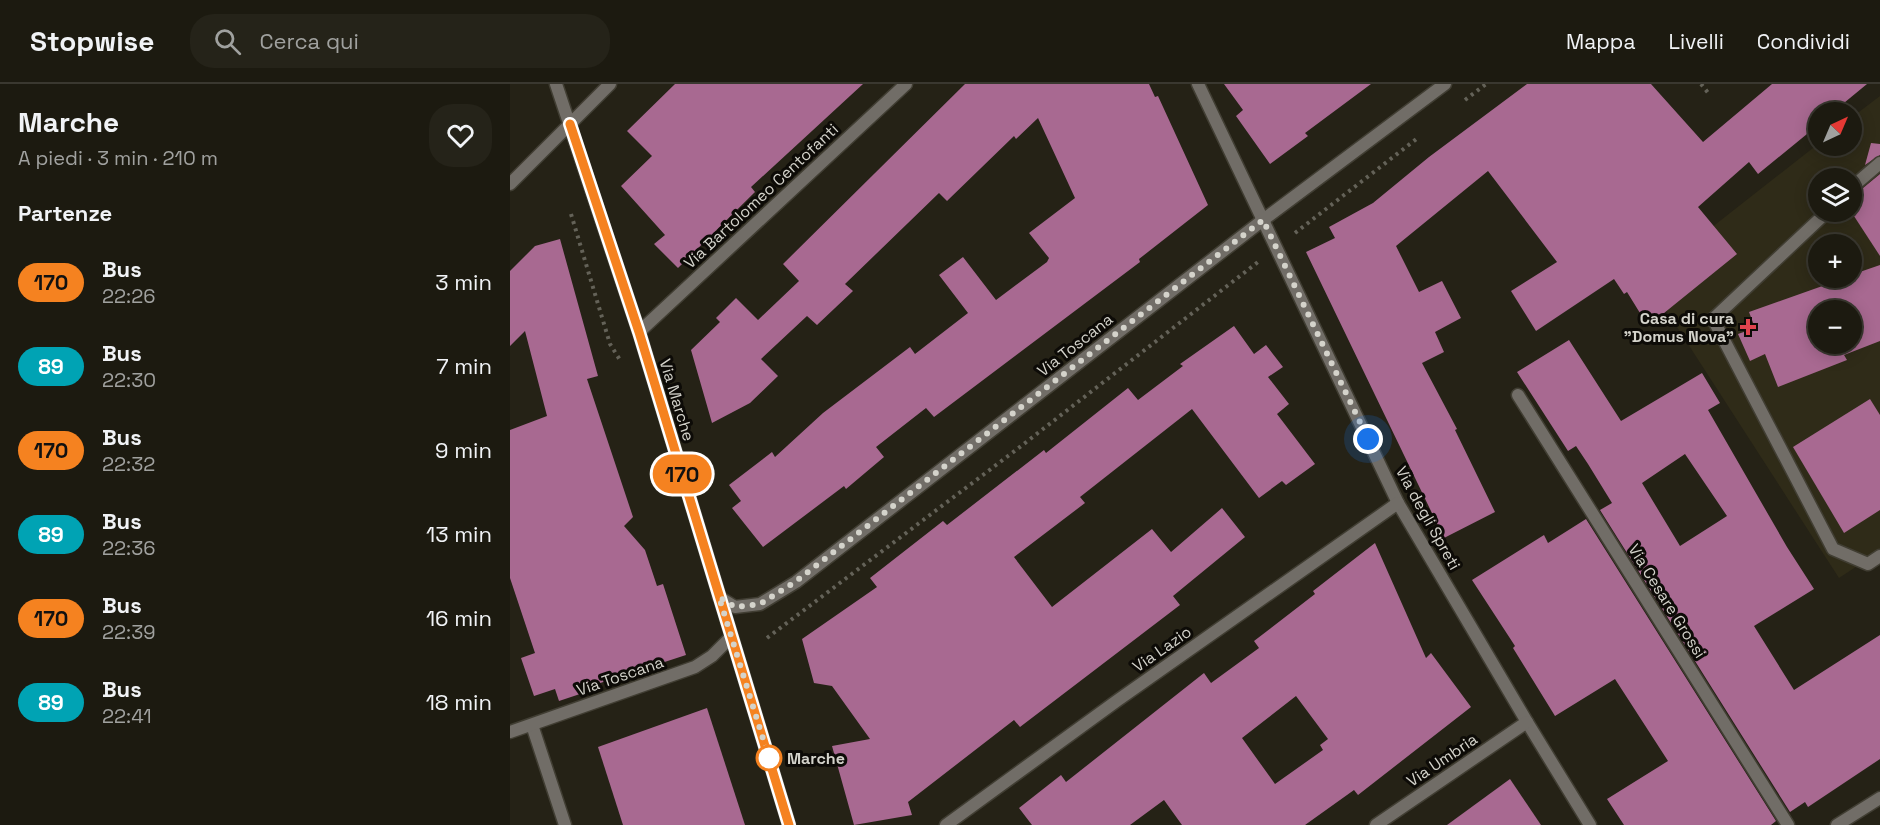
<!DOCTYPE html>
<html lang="it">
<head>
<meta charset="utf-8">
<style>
	:root { --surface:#1c1a10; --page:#252319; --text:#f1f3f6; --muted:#a0a19f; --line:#3a3830 }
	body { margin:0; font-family:"Space Grotesk",sans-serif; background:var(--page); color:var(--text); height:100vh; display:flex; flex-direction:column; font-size:22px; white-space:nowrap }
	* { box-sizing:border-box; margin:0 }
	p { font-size:20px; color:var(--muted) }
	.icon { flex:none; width:33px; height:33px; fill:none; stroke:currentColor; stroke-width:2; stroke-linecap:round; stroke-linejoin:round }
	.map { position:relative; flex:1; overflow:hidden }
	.drawer { display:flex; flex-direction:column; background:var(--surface); width:510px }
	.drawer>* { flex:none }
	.badge { padding:0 12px; border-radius:20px; font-size:21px; line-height:39px }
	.needle { width:39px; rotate:44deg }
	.fabs { position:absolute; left:1298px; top:18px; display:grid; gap:12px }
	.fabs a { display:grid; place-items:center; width:54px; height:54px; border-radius:50%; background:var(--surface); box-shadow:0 3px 15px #0003,0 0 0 2px var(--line); font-size:30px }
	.you { position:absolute; width:30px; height:30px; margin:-15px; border:4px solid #fff; border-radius:50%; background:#1a73e8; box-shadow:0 0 0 9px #1a73e833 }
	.map>.badge { position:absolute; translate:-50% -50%; box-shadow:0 0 0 3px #fff }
	h2 { padding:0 18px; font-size:22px; line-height:54px }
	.round { display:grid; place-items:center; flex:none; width:63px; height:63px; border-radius:24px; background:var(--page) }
	.head { display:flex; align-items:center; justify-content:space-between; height:102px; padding:0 18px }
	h1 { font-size:28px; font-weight:600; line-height:45px }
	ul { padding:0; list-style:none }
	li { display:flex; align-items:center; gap:18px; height:84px; padding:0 18px }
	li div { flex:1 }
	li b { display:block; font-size:22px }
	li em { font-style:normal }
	li .badge { min-width:66px; font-weight:700; text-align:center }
	header { display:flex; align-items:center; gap:36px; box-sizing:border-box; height:84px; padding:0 30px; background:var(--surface); border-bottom:2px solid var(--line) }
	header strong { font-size:28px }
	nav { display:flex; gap:33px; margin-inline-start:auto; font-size:21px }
	.search { width:420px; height:54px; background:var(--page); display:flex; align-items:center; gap:15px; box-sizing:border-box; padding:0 21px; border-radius:24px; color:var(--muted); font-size:22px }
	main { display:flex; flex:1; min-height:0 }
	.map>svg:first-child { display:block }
	.built { fill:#2f2b18; fill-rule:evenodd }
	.building { fill:#a86991; fill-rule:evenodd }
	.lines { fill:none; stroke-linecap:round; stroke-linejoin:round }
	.service-casing { stroke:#413e33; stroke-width:15 }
	.minor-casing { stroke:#413e33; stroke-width:15 }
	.path { stroke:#646258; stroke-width:4; stroke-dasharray:3 4.5; stroke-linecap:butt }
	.service { stroke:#716d67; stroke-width:12 }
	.minor { stroke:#716d67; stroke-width:12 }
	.line-casing { stroke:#fff; stroke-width:14 }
	.line { stroke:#f58220; stroke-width:9 }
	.walk { stroke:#d4d3cb; stroke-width:6; stroke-dasharray:0 10.8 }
	.health-dot { fill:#e0444e; stroke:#0d0b07; stroke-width:2 }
	.stop-dot { fill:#fff; stroke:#f58220; stroke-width:3 }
	.labels { text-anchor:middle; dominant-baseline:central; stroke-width:6; stroke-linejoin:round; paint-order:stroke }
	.street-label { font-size:16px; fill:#d4d3cb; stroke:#0d0b07 }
	.poi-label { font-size:16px; font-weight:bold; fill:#d4d3cb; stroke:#0d0b07; text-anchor:end }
	.stop-label { font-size:16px; font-weight:bold; fill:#d4d3cb; stroke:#0d0b07; text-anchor:start }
</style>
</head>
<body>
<header>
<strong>Stopwise</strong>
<div class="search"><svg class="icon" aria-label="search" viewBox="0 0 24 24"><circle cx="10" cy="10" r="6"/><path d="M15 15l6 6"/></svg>Cerca qui</div>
<nav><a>Mappa</a><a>Livelli</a><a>Condividi</a></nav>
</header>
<main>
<section class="drawer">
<div class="head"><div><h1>Marche</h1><p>A piedi · 3 min · 210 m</p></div><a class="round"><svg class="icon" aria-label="heart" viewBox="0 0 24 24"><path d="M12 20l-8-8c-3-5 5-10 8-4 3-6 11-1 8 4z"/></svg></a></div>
<h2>Partenze</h2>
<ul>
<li><span class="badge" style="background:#f58220;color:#111">170</span><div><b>Bus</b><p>22:26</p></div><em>3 min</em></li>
<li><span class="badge" style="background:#00a3b4;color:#fff">89</span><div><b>Bus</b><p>22:30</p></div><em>7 min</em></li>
<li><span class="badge" style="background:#f58220;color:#111">170</span><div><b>Bus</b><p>22:32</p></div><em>9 min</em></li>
<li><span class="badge" style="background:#00a3b4;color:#fff">89</span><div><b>Bus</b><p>22:36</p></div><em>13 min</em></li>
<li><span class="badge" style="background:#f58220;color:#111">170</span><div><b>Bus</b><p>22:39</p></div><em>16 min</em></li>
<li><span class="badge" style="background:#00a3b4;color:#fff">89</span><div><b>Bus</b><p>22:41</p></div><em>18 min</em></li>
</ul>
</section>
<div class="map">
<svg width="1370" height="741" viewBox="0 0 1370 741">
	<rect width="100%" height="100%" fill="#252216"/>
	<path class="built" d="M 1370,12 L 1370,467 L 1329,494 L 1136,195 L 1308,60 L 1341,62 L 1341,34 ZM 1308,94 L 1341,94 L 1341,128 L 1308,128 ZM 1308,160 L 1341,160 L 1341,194 L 1308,194 ZM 1308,226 L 1341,226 L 1341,260 L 1308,260 Z"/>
	<g class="building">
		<path d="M 165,0 L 353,0 L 241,103 L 245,108 L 168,184 L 144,160 L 155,151 L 111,102 L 142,72 L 117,47 Z"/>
		<path d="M 455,0 L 639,0 L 645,13 L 648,12 L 698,121 L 629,175 L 630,178 L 424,333 L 416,324 L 366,363 L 374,373 L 336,405 L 334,402 L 253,463 L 222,424 L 231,417 L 219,401 L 262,368 L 265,373 L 313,329 L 400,263 L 405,270 L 458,229 L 429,191 L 453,173 L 486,216 L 537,178 L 539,174 L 519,149 L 565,114 L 528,34 L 506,55 L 504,52 L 437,117 L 429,109 L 335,200 L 343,207 L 307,241 L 297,232 L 251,275 L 268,292 L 240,319 L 202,339 L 181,266 L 210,238 L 206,234 L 226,214 L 248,236 L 289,197 L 273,180 Z"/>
		<path d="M 714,0 L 861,0 L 795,49 L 798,52 L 760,80 L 726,32 L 733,26 Z"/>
		<path d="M 1017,0 L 1141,0 L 1193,58 L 1262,0 L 1357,0 L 1323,28 L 1308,28 L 1308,41 L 1248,90 L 1239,78 L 1188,123 L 1227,170 L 1138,242 L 1117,208 L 1114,210 L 1104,195 L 1026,247 L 1001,207 L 1047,178 L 978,87 L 886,162 L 909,208 L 932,197 L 951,234 L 925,248 L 934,268 L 912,279 L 947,345 L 945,346 L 985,428 L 934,454 L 796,168 L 825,154 L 819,143 L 863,119 L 919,73 Z"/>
		<path d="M 1361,59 L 1370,60 L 1370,71 L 1355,81 Z"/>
		<path d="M 1370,90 L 1370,172 L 1342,129 L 1347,109 Z"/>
		<path d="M 50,155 L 88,292 L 77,295 L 123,433 L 114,442 L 135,466 L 147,502 L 153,500 L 176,571 L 78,603 L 79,607 L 49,617 L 45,605 L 24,612 L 11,574 L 25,569 L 0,494 L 0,346 L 37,332 L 15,247 L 0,262 L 0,187 L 25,162 Z"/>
		<path d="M 1370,181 L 1370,257 L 1334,271 L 1337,276 L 1268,303 L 1255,270 L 1240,277 L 1228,250 L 1245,244 L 1239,228 L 1335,194 L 1341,194 L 1341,191 ZM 1308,226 L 1341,226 L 1341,260 L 1308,260 Z"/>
		<path d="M 724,242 L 744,270 L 756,261 L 773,283 L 758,293 L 779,320 L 767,330 L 805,380 L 776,401 L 772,397 L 749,414 L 682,325 L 570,413 L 575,419 L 504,473 L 542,523 L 642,445 L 661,468 L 712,424 L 735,453 L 663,512 L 670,521 L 510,643 L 504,636 L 398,718 L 402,731 L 344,741 L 322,662 L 360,655 L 322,602 L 304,599 L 292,555 L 367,503 L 360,494 L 433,437 L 437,441 L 534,366 L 536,369 L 618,304 L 628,316 L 673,282 L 670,280 Z"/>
		<path d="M 1059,256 L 1111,337 L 1192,289 L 1210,319 L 1198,326 L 1277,463 L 1304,505 L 1244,542 L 1284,606 L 1370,551 L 1370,675 L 1298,723 L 1295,718 L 1280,728 L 1090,426 L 1102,419 L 1078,380 L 1066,362 L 1058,367 L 1007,288 ZM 1175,370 L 1217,432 L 1170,462 L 1132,399 Z"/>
		<path d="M 1360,315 L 1370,331 L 1370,426 L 1334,449 L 1283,363 Z"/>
		<path d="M 1076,435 L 1266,737 L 1261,741 L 1114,741 L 1097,715 L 1158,677 L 1105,595 L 1045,632 L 1003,564 L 1005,562 L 962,496 L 1034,451 L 1038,459 Z"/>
		<path d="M 865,459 L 916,574 L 921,569 L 961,623 L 848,711 L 844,706 L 795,741 L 672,741 L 654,716 L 620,741 L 522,741 L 509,724 L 551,691 L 556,698 L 694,589 L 701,599 L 749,564 L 744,557 L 805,510 L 803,507 ZM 786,612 L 818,655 L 810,661 L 813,666 L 765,700 L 732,654 Z"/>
		<path d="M 197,624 L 235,741 L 113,741 L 88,663 Z"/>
		<path d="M 1000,695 L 1031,741 L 937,741 Z"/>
	</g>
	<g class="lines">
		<defs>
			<g id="service">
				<path d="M 1341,104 L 1370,79"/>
				<path d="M 1317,128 L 1203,235 L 1323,465 L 1358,480 L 1370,472"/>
			</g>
			<g id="minor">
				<path d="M 46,0 L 129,248 L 279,741"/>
				<path d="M 688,0 L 888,419 L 1017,638 L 1080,741"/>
				<path d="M 0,100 L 100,0"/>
				<path d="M 129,248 L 396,0"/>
				<path d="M 1008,311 L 1278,741"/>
				<path d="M 209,513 L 225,523 L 250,520 L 286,498 L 753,136 L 935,0"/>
				<path d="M 22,641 L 55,741"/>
				<path d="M 0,648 L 185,583 L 202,572 L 221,553"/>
				<path d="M 436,741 L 608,616 L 888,419"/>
				<path d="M 866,741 L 1017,638"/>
				<path d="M 1327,741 L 1370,714"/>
			</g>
		</defs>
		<use href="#service" class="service-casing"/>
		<use href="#minor" class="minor-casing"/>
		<g class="path">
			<path d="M 1191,0 L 1199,10"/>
			<path d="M 955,16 L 976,0"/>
			<path d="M 61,130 L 100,260 L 110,276"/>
			<path d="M 785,149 L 909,53"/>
			<path d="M 257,554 L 506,366 L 748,178"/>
		</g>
		<use href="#service" class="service"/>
		<use href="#minor" class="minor"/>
	</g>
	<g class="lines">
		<defs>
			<path id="line" d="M 60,40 L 129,248 L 279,741"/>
		</defs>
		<use href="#line" class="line-casing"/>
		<use href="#line" class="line"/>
		<path class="walk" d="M 259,674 L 209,513 L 225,523 L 250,520 L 285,498 L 753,136 L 858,355"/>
	</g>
	<path class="health-dot" d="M1235 234h6v6h6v6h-6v6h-6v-6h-6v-6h6z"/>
	<circle class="stop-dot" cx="259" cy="674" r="12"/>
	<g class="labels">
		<g class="street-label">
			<text transform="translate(251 112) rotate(-43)">Via Bartolomeo Centofanti</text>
			<text transform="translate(565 261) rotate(-38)">Via Toscana</text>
			<text transform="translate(167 316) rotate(73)">Via Marche</text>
			<text transform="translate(918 434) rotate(61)">Via degli Spreti</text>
			<text transform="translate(1157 517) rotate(58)">Via Cesare Grossi</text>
			<text transform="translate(652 565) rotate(-35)">Via Lazio</text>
			<text transform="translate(110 592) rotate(-19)">Via Toscana</text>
			<text transform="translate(932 676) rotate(-34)">Via Umbria</text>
		</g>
		<g class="poi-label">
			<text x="1224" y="234">Casa di cura<tspan x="1224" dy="18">"Domus Nova"</tspan></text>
		</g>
		<g class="stop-label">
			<text x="277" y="674">Marche</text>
		</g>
	</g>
</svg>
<div class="fabs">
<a><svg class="needle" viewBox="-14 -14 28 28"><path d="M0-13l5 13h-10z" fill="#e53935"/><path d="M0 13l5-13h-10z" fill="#a0a19f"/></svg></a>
<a><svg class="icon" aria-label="layers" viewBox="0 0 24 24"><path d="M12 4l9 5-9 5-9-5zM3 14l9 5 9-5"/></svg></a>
<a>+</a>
<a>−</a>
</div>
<div class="you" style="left:858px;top:355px"></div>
<b class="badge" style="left:172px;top:390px;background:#f58220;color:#111">170</b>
</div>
</main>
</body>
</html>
